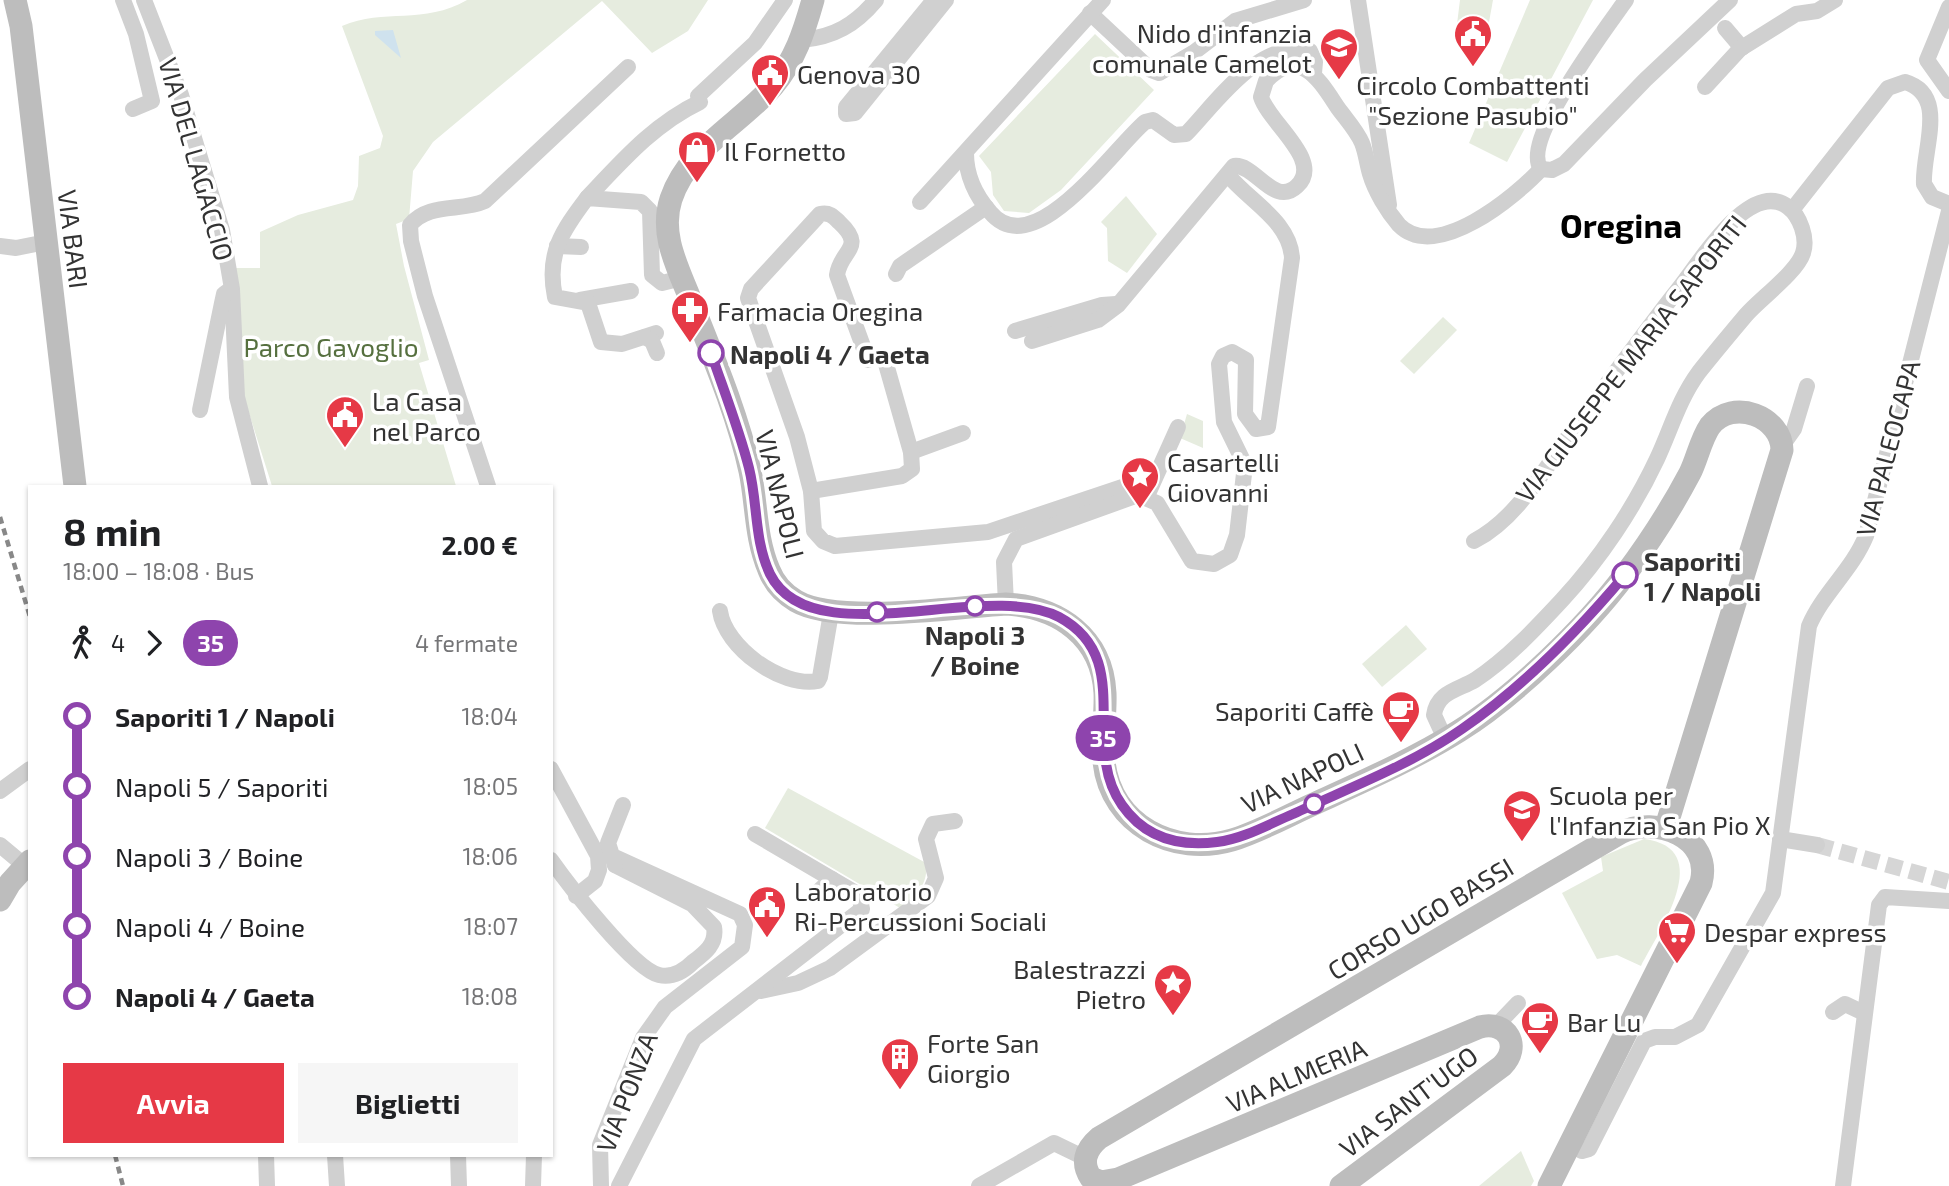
<!DOCTYPE html>
<html lang="it">
<head>
<meta charset="utf-8">
<style>
	:root { --surface:#fff; --page:#f6f6f6; --text:#202124; --muted:#757577; --accent:#e63946 }
	body { margin:0; font-family:"Exo 2",sans-serif; background:var(--page); color:var(--text); height:100vh; display:flex; flex-direction:column; font-size:26px; white-space:nowrap }
	* { box-sizing:border-box; margin:0 }
	p { font-size:23px; color:var(--muted) }
	.icon { flex:none; width:38px; height:38px; fill:none; stroke:currentColor; stroke-width:2; stroke-linecap:round; stroke-linejoin:round }
	.map { position:relative; flex:1; overflow:hidden }
	.sheet { position:absolute; left:28px; top:485px; width:525px; height:672px; display:flex; flex-direction:column; background:var(--surface); border-radius:0px; box-shadow:0 2px 5px #0004 }
	.sheet>* { flex:none }
	.badge { padding:0 14px; border-radius:23px; font-size:24px; line-height:46px }
	.map>.badge { position:absolute; translate:-50% -50%; box-shadow:0 0 0 4px #fff }
	.legs { display:flex; align-items:center; gap:10px; height:77px; padding:0 35px; font-size:23px }
	.legs p { margin-inline-start:auto }
	.overview { display:flex; align-items:center; justify-content:space-between; height:119px; padding:0 35px }
	h1 { font-size:38px; font-weight:700; line-height:52px }
	.primary-button { display:flex; gap:14px; margin-top:auto; padding:14px 35px }
	.primary-button a { flex:1; height:80px; border-radius:0px; background:var(--accent); color:#fff; font-size:28px; font-weight:700; line-height:80px; text-align:center }
	.primary-button a+a { background:var(--page); color:var(--text) }
	ul { padding:0 35px; list-style:none }
	li { display:flex; align-items:center; gap:24px; height:70px; font-size:26px }
	li i { display:grid; place-items:center; width:10px; height:100%; margin:0 9px; background:currentColor }
	li i::after { content:''; width:18px; height:18px; margin:-9px; border:5px solid; border-radius:50%; background:var(--surface) }
	li p { margin-inline-start:auto }
	li:first-child i { background:linear-gradient(#0000 50%,currentColor 0) }
	li:last-child i { background:linear-gradient(currentColor 50%,#0000 0) }
	.map>svg:first-child { display:block }
	.green { fill:#e6ecdf }
	.water { fill:#cfe2ee }
	.lines { fill:none; stroke-linecap:round; stroke-linejoin:round }
	.street-tunnel { stroke:#d6d6d6; stroke-width:16; stroke-dasharray:16 8; stroke-linecap:butt }
	.street { stroke:#d0d0d0; stroke-width:16 }
	.secondary { stroke:#bdbdbd; stroke-width:23 }
	.rail { stroke:#888; stroke-width:4.5; stroke-dasharray:7 5; stroke-linecap:butt }
	.line-1-casing { stroke:#fff; stroke-width:16 }
	.line-1 { stroke:#8e44ad; stroke-width:10 }
	.stop-1-dot { fill:#fff; stroke:#8e44ad; stroke-width:3.5 }
	.labels { text-anchor:middle; dominant-baseline:central; stroke-width:7; stroke-linejoin:round; paint-order:stroke }
	.poi-label { font-size:26px; fill:#333; stroke:#fff; text-anchor:start }
	.street-label { font-size:26px; fill:#333; stroke:#fff }
	.park-label { font-size:26px; fill:#56703f; stroke:#fff }
	.stop-label { font-size:26px; font-weight:bold; fill:#333; stroke:#fff; text-anchor:start }
	.district-label { font-size:33px; font-weight:bold; fill:#000; stroke:#fff }
</style>
</head>
<body>
<div class="map">
<svg width="1949" height="1186" viewBox="0 0 1949 1186">
	<rect width="100%" height="100%" fill="#fff"/>
	<g class="green">
		<path d="M 467,0 L 708,0 L 688,31 L 652,53 L 602,1 L 433,142 L 413,171 L 409,219 L 396,224 L 404,266 L 429,360 L 419,363 L 456,486 L 272,486 L 242,391 L 235,268 L 260,268 L 260,232 L 298,215 L 353,200 L 358,186 L 359,156 L 380,148 L 383,136 L 342,26 C 384,8 424,25 467,0 Z"/>
		<path d="M 1460,0 L 1493,0 L 1485,44 L 1455,40 Z"/>
		<path d="M 1530,0 L 1593,0 L 1507,162 L 1469,143 Z"/>
		<path d="M 1095,34 L 1154,90 L 1061,190 L 1029,213 L 1004,211 L 993,195 L 991,172 L 979,156 Z"/>
		<path d="M 1126,196 L 1157,234 L 1127,273 L 1108,261 L 1107,228 L 1101,222 Z"/>
		<path d="M 1443,317 L 1457,330 L 1414,374 L 1400,361 Z"/>
		<path d="M 1187,414 L 1203,421 L 1203,448 L 1180,438 Z"/>
		<path d="M 1406,625 L 1427,649 L 1382,687 L 1362,664 Z"/>
		<path d="M 788,788 L 926,863 C 929,881 916,901 900,908 L 765,828 Z"/>
		<path d="M 1644,839 C 1717,848 1659,931 1641,966 L 1617,955 L 1597,959 L 1562,893 L 1603,871 L 1601,857 Z"/>
		<path d="M 1521,1151 L 1534,1181 L 1531,1186 L 1479,1186 Z"/>
	</g>
	<path class="water" d="M 393,30 L 401,58 L 375,35 L 375,31 Z"/>
	<g class="lines">
		<path class="street-tunnel" d="M 1817,845 L 1949,882"/>
		<g class="street">
			<path d="M 123,0 L 136,34 L 152,101 L 133,109"/>
			<path d="M 144,0 L 181,95 L 222,230 L 232,289 L 237,397 L 260,486"/>
			<path d="M 934,0 L 846,107 L 846,114 L 855,113 L 946,0"/>
			<path d="M 1358,0 L 1389,205"/>
			<path d="M 1949,7 L 1927,60 L 1949,91"/>
			<path d="M 1090,13 L 1151,70 L 1159,73 L 1193,53 L 1235,21 L 1304,0"/>
			<path d="M 1725,28 L 1742,48"/>
			<path d="M 802,40 C 834,37 855,25 876,0"/>
			<path d="M 1705,87 L 1740,49 L 1796,14 L 1817,11 L 1835,0"/>
			<path d="M 698,96 L 755,43 L 785,0"/>
			<path d="M 966,153 C 966,175 976,196 990,212 C 1034,265 1113,149 1145,122 L 1153,120 L 1174,135 L 1186,134 C 1216,103 1259,39 1310,51 L 1315,62 L 1314,73"/>
			<path d="M 1541,169 L 1552,170 L 1564,164 L 1645,80 L 1730,0"/>
			<path d="M 1541,169 C 1520,141 1607,27 1626,0"/>
			<path d="M 587,198 C 622,161 654,124 700,102"/>
			<path d="M 920,202 L 1103,0"/>
			<path d="M 1792,210 L 1888,88 L 1905,82 C 1949,95 1922,150 1924,184 L 1932,197 L 1949,204"/>
			<path d="M 0,246 L 16,248 L 46,242"/>
			<path d="M 557,246 L 581,247"/>
			<path d="M 896,274 L 900,266 L 986,207"/>
			<path d="M 580,300 L 631,291"/>
			<path d="M 1015,331 L 1102,305 L 1116,304"/>
			<path d="M 656,333 L 622,344 L 601,342 L 588,303 L 555,297 C 546,254 562,231 587,198 L 641,202 L 650,211 L 652,275 L 662,283 L 682,278"/>
			<path d="M 645,337 L 652,341 L 657,353"/>
			<path d="M 1032,341 L 1098,320 L 1118,305 L 1234,166 C 1255,163 1274,208 1297,186 C 1324,161 1269,123 1261,97 L 1266,81 C 1300,45 1320,81 1338,108 C 1346,119 1357,131 1362,143 C 1366,153 1367,164 1370,174 C 1375,191 1387,211 1399,225 C 1436,263 1516,196 1541,169"/>
			<path d="M 868,360 L 837,275 C 840,250 867,248 839,222 C 833,216 829,212 820,214 L 751,289 L 748,298 L 797,437 L 811,491 L 814,531 L 823,541 L 835,546 L 988,532 L 1125,486 L 1131,488 L 1136,495"/>
			<path d="M 200,410 L 222,303 L 224,294 L 231,289"/>
			<path d="M 1782,446 L 1794,429 L 1807,386"/>
			<path d="M 911,452 L 963,433"/>
			<path d="M 488,486 L 425,296 L 411,241 L 410,225 C 429,202 461,212 485,201 L 628,67"/>
			<path d="M 811,491 L 902,476 L 912,469 L 911,452 L 886,364"/>
			<path d="M 1147,496 L 1178,427"/>
			<path d="M 1006,604 L 1004,562 L 1016,539 L 1138,495 L 1157,503 L 1192,561 L 1214,564 L 1230,555 L 1237,535 L 1245,465 L 1224,422 L 1219,364 L 1223,356 L 1232,352 L 1246,360 L 1245,414 L 1256,429 L 1268,427 L 1292,258 C 1290,221 1249,201 1228,175"/>
			<path d="M 720,611 C 725,647 781,688 818,681 L 820,677 L 831,613"/>
			<path d="M 1445,739 L 1434,715 C 1437,692 1458,690 1475,680 C 1507,659 1536,628 1562,600 C 1600,559 1634,508 1657,459 C 1671,429 1679,399 1699,372 C 1714,353 1730,334 1746,315 C 1760,299 1797,272 1803,253 C 1808,238 1800,216 1788,207 C 1750,178 1700,262 1680,287 C 1642,335 1605,387 1568,437 C 1542,473 1515,520 1474,541"/>
			<path d="M 551,769 L 598,856 L 599,870 L 595,881 L 576,896"/>
			<path d="M 0,791 L 30,769"/>
			<path d="M 1780,839 L 1817,845"/>
			<path d="M 0,845 L 24,865"/>
			<path d="M 551,860 C 568,884 633,969 659,975 C 672,978 684,971 693,962 C 705,953 717,944 714,927 L 692,904 L 615,865 L 617,858 L 740,914 L 745,925 L 742,947 L 665,1007 L 643,1038 L 600,1145 L 601,1186"/>
			<path d="M 615,865 L 608,843 L 623,805"/>
			<path d="M 819,891 L 832,879"/>
			<path d="M 761,991 L 798,983 L 830,968 L 928,896 L 936,878 L 926,839 L 933,824 L 955,821"/>
			<path d="M 1833,1012 L 1845,1004 L 1864,1013"/>
			<path d="M 1496,1026 L 1518,1003"/>
			<path d="M 1570,1144 L 1582,1151 L 1589,1149 L 1644,1041 L 1655,1037 L 1675,1037 L 1698,1025 L 1773,893 L 1809,626 C 1823,593 1852,570 1866,536 L 1949,211"/>
			<path d="M 266,1155 L 267,1186"/>
			<path d="M 335,1155 L 337,1186"/>
			<path d="M 458,1155 L 459,1186"/>
			<path d="M 533,1186 L 534,1155"/>
			<path d="M 619,1186 L 694,1039 L 862,909 L 859,895 L 755,834"/>
			<path d="M 979,1186 L 1054,1143 L 1085,1158"/>
			<path d="M 1843,1186 L 1879,905 L 1885,897 L 1949,901"/>
		</g>
		<g class="secondary">
			<path d="M 15,0 L 21,26 L 75,486"/>
			<path d="M 813,0 C 804,32 795,60 773,86 C 740,124 688,148 671,199 C 660,233 676,264 689,296 C 711,352 737,412 750,471 C 757,505 755,537 769,570 C 774,583 784,594 796,601 C 837,625 956,607 1006,604 C 1059,607 1102,637 1105,693 C 1106,716 1101,739 1104,762 C 1111,825 1174,857 1232,840 C 1261,831 1289,815 1316,803 C 1364,781 1414,759 1459,731 C 1515,696 1586,627 1625,575 C 1649,543 1671,509 1690,473 C 1697,459 1701,439 1710,426 C 1733,397 1782,417 1782,450 L 1666,827"/>
			<path d="M 0,900 L 10,883 L 30,861"/>
			<path d="M 1341,1186 L 1502,1066 C 1522,1046 1507,1020 1480,1027 L 1118,1179 L 1101,1182 L 1091,1178 C 1081,1163 1085,1150 1099,1138 L 1620,833 C 1656,815 1713,837 1701,883 L 1549,1186"/>
		</g>
		<g class="rail">
			<path d="M 0,517 L 30,617"/>
			<path d="M 115,1155 L 123,1186"/>
		</g>
	</g>
	<g class="lines">
		<defs>
			<path id="line-1" d="M 711,353 C 724,391 739,429 749,468 C 758,504 754,540 770,574 C 811,657 986,579 1059,617 C 1137,659 1079,745 1122,805 C 1145,838 1178,847 1217,842 C 1243,839 1269,824 1293,814 C 1349,788 1412,764 1462,729 C 1523,687 1577,632 1625,575"/>
		</defs>
		<use href="#line-1" class="line-1-casing"/>
		<use href="#line-1" class="line-1"/>
	</g>
	<defs>
		<symbol id="civic-pin" viewBox="-11 -11 22 30"><path d="M0 17L-7.5 6A9.5 9.5 0 1 1 7.5 6Z" fill="#e63946" stroke="#fff"/><path d="M-.6-6.5H3V-4.5H.6V-3L4-1V1h2V6H-6V1h2V-1L-.6-3ZM-1.2 2.5V6h2.4V2.5Z" fill="#fff"/></symbol>
		<symbol id="school-pin" viewBox="-11 -11 22 30"><path d="M0 17L-7.5 6A9.5 9.5 0 1 1 7.5 6Z" fill="#e63946" stroke="#fff"/><path d="M0-5L7-2L0 1L-7-2ZM-4 1L0 2.5L4 1V4Q0 6-4 4Z" fill="#fff"/></symbol>
		<symbol id="shop-pin" viewBox="-11 -11 22 30"><path d="M0 17L-7.5 6A9.5 9.5 0 1 1 7.5 6Z" fill="#e63946" stroke="#fff"/><path d="M-5-2.5h2.3a2.7 3.5 0 0 1 5.4 0H5L5.5 6h-11ZM-1.5-2.5h3a1.5 2.3 0 0 0-3 0Z" fill="#fff"/></symbol>
		<symbol id="pharmacy-pin" viewBox="-11 -11 22 30"><path d="M0 17L-7.5 6A9.5 9.5 0 1 1 7.5 6Z" fill="#e63946" stroke="#fff"/><path d="M-2-6h4v4h4v4h-4v4h-4v-4h-4v-4h4Z" fill="#fff"/></symbol>
		<symbol id="sight-pin" viewBox="-11 -11 22 30"><path d="M0 17L-7.5 6A9.5 9.5 0 1 1 7.5 6Z" fill="#e63946" stroke="#fff"/><path d="M0-6L1.8-2.2L6-1.7L2.9 1.2L3.7 5.4L0 3.3L-3.7 5.4L-2.9 1.2L-6-1.7L-1.8-2.2Z" fill="#fff"/></symbol>
		<symbol id="cafe-pin" viewBox="-11 -11 22 30"><path d="M0 17L-7.5 6A9.5 9.5 0 1 1 7.5 6Z" fill="#e63946" stroke="#fff"/><path d="M-5.5-4.5H6V0H3Q3 3.5 0 3.5H-2.5Q-5.5 3.5-5.5 0ZM3-3.2v2h1.7v-2ZM-6 4.5H4V6H-6Z" fill="#fff"/></symbol>
		<symbol id="supermarket-pin" viewBox="-11 -11 22 30"><path d="M0 17L-7.5 6A9.5 9.5 0 1 1 7.5 6Z" fill="#e63946" stroke="#fff"/><path d="M-6-5.5h2.5l.6 2H6L4.5 2H-2.5L-4.4-4H-6ZM-1.5 3.2a1.3 1.3 0 1 0 .1 0ZM3 3.2a1.3 1.3 0 1 0 .1 0Z" fill="#fff"/></symbol>
		<symbol id="building-pin" viewBox="-11 -11 22 30"><path d="M0 17L-7.5 6A9.5 9.5 0 1 1 7.5 6Z" fill="#e63946" stroke="#fff"/><path d="M-4-6H4V6H1V3H-1V6H-4ZM-2.5-4.3h1.7v1.8h-1.7ZM.8-4.3h1.7v1.8H.8ZM-2.5-1h1.7V.8h-1.7ZM.8-1h1.7V.8H.8Z" fill="#fff"/></symbol>
	</defs>
	<g fill-rule="evenodd">
		<use href="#civic-pin" x="1451" y="12" width="44" height="60"/>
		<use href="#school-pin" x="1317" y="25" width="44" height="60"/>
		<use href="#civic-pin" x="748" y="51" width="44" height="60"/>
		<use href="#shop-pin" x="675" y="128" width="44" height="60"/>
		<use href="#pharmacy-pin" x="668" y="288" width="44" height="60"/>
		<use href="#civic-pin" x="323" y="393" width="44" height="60"/>
		<use href="#sight-pin" x="1118" y="454" width="44" height="60"/>
		<use href="#cafe-pin" x="1379" y="688" width="44" height="60"/>
		<use href="#school-pin" x="1500" y="787" width="44" height="60"/>
		<use href="#civic-pin" x="745" y="883" width="44" height="60"/>
		<use href="#supermarket-pin" x="1655" y="909" width="44" height="60"/>
		<use href="#sight-pin" x="1151" y="961" width="44" height="60"/>
		<use href="#cafe-pin" x="1518" y="999" width="44" height="60"/>
		<use href="#building-pin" x="878" y="1035" width="44" height="60"/>
	</g>
	<g class="stop-1-dot">
		<circle cx="711" cy="353" r="12"/>
		<circle cx="1625" cy="575" r="12"/>
		<circle cx="975" cy="606" r="9"/>
		<circle cx="877" cy="612" r="9"/>
		<circle cx="1314" cy="804" r="9"/>
	</g>
	<g class="labels">
		<g class="poi-label">
			<text x="1312" y="32" text-anchor="end">Nido d'infanzia<tspan x="1312" dy="30">comunale Camelot</tspan></text>
			<text x="797" y="73">Genova 30</text>
			<text x="1473" y="84" text-anchor="middle">Circolo Combattenti<tspan x="1473" dy="30">"Sezione Pasubio"</tspan></text>
			<text x="724" y="150">Il Fornetto</text>
			<text x="717" y="310">Farmacia Oregina</text>
			<text x="372" y="400">La Casa<tspan x="372" dy="30">nel Parco</tspan></text>
			<text x="1167" y="461">Casartelli<tspan x="1167" dy="30">Giovanni</tspan></text>
			<text x="1374" y="710" text-anchor="end">Saporiti Caffè</text>
			<text x="1549" y="794">Scuola per<tspan x="1549" dy="30">l'Infanzia San Pio X</tspan></text>
			<text x="794" y="890">Laboratorio<tspan x="794" dy="30">Ri-Percussioni Sociali</tspan></text>
			<text x="1704" y="931">Despar express</text>
			<text x="1146" y="968" text-anchor="end">Balestrazzi<tspan x="1146" dy="30">Pietro</tspan></text>
			<text x="1567" y="1021">Bar Lu</text>
			<text x="927" y="1042">Forte San<tspan x="927" dy="30">Giorgio</tspan></text>
		</g>
		<g class="street-label">
			<text transform="translate(197 159) rotate(74)">VIA DEL LAGACCIO</text>
			<text transform="translate(74 239) rotate(83)">VIA BARI</text>
			<text transform="translate(1630 358) rotate(-52)">VIA GIUSEPPE MARIA SAPORITI</text>
			<text transform="translate(1887 448) rotate(-75)">VIA PALEOCAPA</text>
			<text transform="translate(781 494) rotate(76)">VIA NAPOLI</text>
			<text transform="translate(1302 777) rotate(-25)">VIA NAPOLI</text>
			<text transform="translate(1420 918) rotate(-31)">CORSO UGO BASSI</text>
			<text transform="translate(1296 1075) rotate(-23)">VIA ALMERIA</text>
			<text transform="translate(626 1092) rotate(-69)">VIA PONZA</text>
			<text transform="translate(1408 1101) rotate(-37)">VIA SANT'UGO</text>
		</g>
		<g class="park-label">
			<text x="331" y="346">Parco Gavoglio</text>
		</g>
		<g class="stop-label">
			<text x="730" y="353">Napoli 4 / Gaeta</text>
			<text x="1644" y="560">Saporiti<tspan x="1644" dy="30">1 / Napoli</tspan></text>
			<text x="975" y="634" text-anchor="middle">Napoli 3<tspan x="975" dy="30">/ Boine</tspan></text>
		</g>
		<g class="district-label">
			<text x="1621" y="225">Oregina</text>
		</g>
	</g>
</svg>
<b class="badge" style="left:1103px;top:738px;background:#8e44ad;color:#fff">35</b>
<section class="sheet">
<div class="overview"><div><h1>8 min</h1><p>18:00 – 18:08 · Bus</p></div><b>2.00 €</b></div>
<div class="legs"><svg class="icon" aria-label="walk" viewBox="0 0 24 24"><circle cx="13" cy="4" r="2"/><path d="M13 8l-2 6 4 7M11 14l-3 7M7 12l3-4h3l4 4"/></svg>4<svg class="icon" aria-label="forward" viewBox="0 0 24 24"><path d="M9 5l7 7-7 7"/></svg><b class="badge" style="background:#8e44ad;color:#fff">35</b><p>4 fermate</p></div>
<ul>
<li><i style="color:#8e44ad"></i><b>Saporiti 1 / Napoli</b><p>18:04</p></li>
<li><i style="color:#8e44ad"></i><span>Napoli 5 / Saporiti</span><p>18:05</p></li>
<li><i style="color:#8e44ad"></i><span>Napoli 3 / Boine</span><p>18:06</p></li>
<li><i style="color:#8e44ad"></i><span>Napoli 4 / Boine</span><p>18:07</p></li>
<li><i style="color:#8e44ad"></i><b>Napoli 4 / Gaeta</b><p>18:08</p></li>
</ul>
<div class="primary-button"><a>Avvia</a><a>Biglietti</a></div>
</section>
</div>
</body>
</html>
